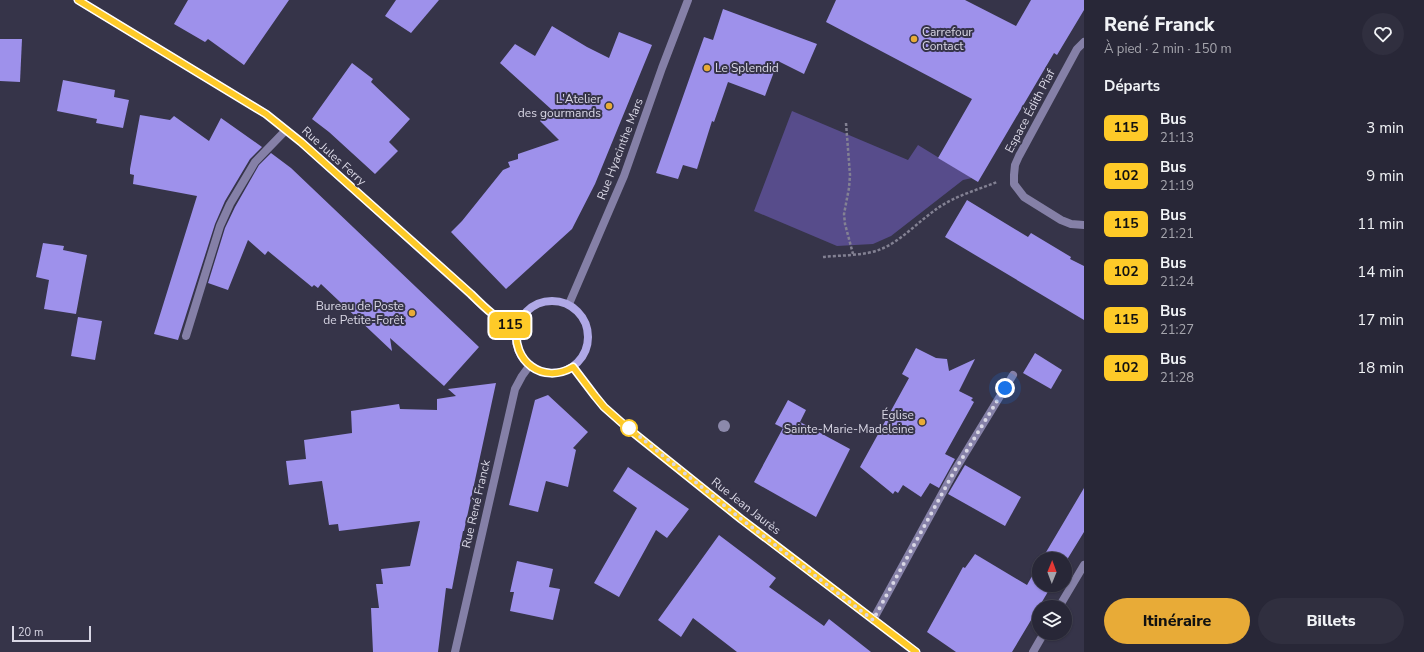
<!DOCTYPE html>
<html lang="fr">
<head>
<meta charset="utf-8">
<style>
	:root { --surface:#282737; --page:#302f3f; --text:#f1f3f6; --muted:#a5a5ad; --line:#444452; --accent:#e8ab37 }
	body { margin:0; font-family:"Nunito Sans",sans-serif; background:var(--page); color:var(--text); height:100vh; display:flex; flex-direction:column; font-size:15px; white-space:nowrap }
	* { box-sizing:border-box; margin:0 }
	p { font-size:13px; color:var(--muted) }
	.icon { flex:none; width:22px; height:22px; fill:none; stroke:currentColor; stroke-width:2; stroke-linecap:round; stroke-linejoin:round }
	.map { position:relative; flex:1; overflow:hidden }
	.sheet { display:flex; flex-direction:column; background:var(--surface); width:340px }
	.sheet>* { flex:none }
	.badge { padding:0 8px; border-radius:6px; font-size:14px; line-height:26px }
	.needle { width:26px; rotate:1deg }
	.controls { position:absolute; left:1032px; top:552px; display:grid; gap:8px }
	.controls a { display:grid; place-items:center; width:40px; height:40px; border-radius:50%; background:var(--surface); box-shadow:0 1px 3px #0004,0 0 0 1px var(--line); font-size:20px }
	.scale { position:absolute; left:12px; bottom:10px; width:79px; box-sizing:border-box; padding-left:4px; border:2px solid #d9d7e5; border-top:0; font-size:11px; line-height:14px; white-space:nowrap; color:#d9d7e5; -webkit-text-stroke:3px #363449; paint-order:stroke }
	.you { position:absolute; width:20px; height:20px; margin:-10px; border:3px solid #fff; border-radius:50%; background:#1a73e8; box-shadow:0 0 0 6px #1a73e833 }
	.map>.badge { position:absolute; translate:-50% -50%; box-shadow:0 0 0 2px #fff }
	h2 { padding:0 20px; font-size:15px; line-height:36px }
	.round { display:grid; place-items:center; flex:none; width:42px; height:42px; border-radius:21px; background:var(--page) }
	.head { display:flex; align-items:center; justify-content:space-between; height:68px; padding:0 20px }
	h1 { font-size:19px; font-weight:800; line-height:30px }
	.button { display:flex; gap:8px; margin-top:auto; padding:8px 20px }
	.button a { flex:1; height:46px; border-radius:24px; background:var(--accent); color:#111; font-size:16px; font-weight:800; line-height:46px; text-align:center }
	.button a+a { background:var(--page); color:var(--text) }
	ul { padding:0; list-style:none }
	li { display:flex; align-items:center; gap:12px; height:48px; padding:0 20px }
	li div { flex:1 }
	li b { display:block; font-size:15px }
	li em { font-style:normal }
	li .badge { min-width:44px; font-weight:700; text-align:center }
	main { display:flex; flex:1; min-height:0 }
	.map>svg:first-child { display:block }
	.green { fill:#574c8b }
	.building { fill:#9e91eb }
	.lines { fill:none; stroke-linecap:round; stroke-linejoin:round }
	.path { stroke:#838193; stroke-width:2.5; stroke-dasharray:3 2; stroke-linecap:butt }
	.lane { stroke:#8580a7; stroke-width:8 }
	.street { stroke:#8580a7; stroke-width:8 }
	.secondary { stroke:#b0a9e7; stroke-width:8 }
	.tree { fill:#8c89ab }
	.line-casing { stroke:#fff; stroke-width:9 }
	.line { stroke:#feca28; stroke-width:6 }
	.walk { stroke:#d9d7e5; stroke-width:4; stroke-dasharray:0 7.2 }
	.poi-dot { fill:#e8ab37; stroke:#363449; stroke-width:1.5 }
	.stop-dot { fill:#fff; stroke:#feca28; stroke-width:2 }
	.labels { text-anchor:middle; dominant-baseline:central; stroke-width:4; stroke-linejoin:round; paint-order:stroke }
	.poi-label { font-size:12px; fill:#d9d7e5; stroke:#363449; text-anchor:end }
	.street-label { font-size:12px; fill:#d9d7e5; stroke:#363449 }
</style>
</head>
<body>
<main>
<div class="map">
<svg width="1084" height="652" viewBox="0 0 1084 652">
	<rect width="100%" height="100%" fill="#363449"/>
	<path class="green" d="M 792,111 L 908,160 L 918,145 L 972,178 L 963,180 L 891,236 L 873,244 L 837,246 L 754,211 Z"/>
	<g class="building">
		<path d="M 188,0 L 289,0 L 244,65 L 208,39 L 205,42 L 174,24 Z"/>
		<path d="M 396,0 L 439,0 L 411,33 L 385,16 Z"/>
		<path d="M 836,0 L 965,0 L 1016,26 L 1031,0 L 1084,0 L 1084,10 L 1057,55 L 1054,53 L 978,182 L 938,158 L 972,99 L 826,22 Z"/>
		<path d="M 723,9 L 817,44 L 804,74 L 778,61 L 765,96 L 728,82 L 714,122 L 712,121 L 697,169 L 683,165 L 678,179 L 656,173 L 704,37 L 713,40 Z"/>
		<path d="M 552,26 L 587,47 L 609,58 L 619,32 L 652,45 L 595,184 L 572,229 L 506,289 L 451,232 L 462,221 L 503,170 L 510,167 L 508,162 L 518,159 L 518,154 L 559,140 L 540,121 L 551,109 L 500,63 L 515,44 L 535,56 Z"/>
		<path d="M 0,39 L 22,39 L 20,82 L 0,81 Z"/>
		<path d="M 352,63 L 373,79 L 371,82 L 410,119 L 389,142 L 398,151 L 375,174 L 329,132 L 312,119 Z"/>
		<path d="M 63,80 L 115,90 L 114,97 L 129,100 L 123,128 L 96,123 L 97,119 L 57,111 Z"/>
		<path d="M 140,115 L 170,120 L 174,116 L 209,141 L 221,118 L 262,147 L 250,159 L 225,201 L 215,224 L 178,340 L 154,334 L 197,196 L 133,184 L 134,175 L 130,174 L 130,169 Z"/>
		<path d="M 271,153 L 291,168 L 479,347 L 444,386 L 390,338 L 392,351 L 321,284 L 318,288 L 314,285 L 312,287 L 268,251 L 265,255 L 248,240 L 228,290 L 208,283 L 225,228 L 235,207 L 259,165 Z"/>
		<path d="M 967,200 L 1028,237 L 1031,233 L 1071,257 L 1070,259 L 1084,266 L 1084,320 L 945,237 Z"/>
		<path d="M 43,243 L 64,246 L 63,250 L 87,255 L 76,314 L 44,309 L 49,280 L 36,277 Z"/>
		<path d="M 78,317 L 102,321 L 95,360 L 71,356 Z"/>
		<path d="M 916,348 L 936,358 L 947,359 L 949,371 L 975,359 L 959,391 L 973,398 L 971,400 L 974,402 L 945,454 L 955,459 L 939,488 L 930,483 L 921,497 L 903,485 L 898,493 L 895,491 L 893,494 L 860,467 L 909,378 L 902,374 Z"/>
		<path d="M 1035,353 L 1062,370 L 1051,389 L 1023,373 Z"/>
		<path d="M 496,383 L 464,531 L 463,531 L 452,589 L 446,588 L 438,652 L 373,652 L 371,608 L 379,608 L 376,584 L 383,584 L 381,569 L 410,566 L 420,521 L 339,531 L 338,524 L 329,525 L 322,481 L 289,485 L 286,461 L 306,459 L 304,440 L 352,433 L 351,411 L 399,404 L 400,409 L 437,410 L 437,399 L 456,396 L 448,389 Z"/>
		<path d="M 548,395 L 588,432 L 573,448 L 576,450 L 568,487 L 546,481 L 538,512 L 509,505 L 535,400 Z"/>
		<path d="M 788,400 L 806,410 L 800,422 L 850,449 L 816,517 L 754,482 L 783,428 L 775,424 Z"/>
		<path d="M 965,465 L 1021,497 L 1005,526 L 948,494 Z"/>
		<path d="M 628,467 L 689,509 L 667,538 L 656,530 L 619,597 L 594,583 L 637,508 L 613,491 Z"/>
		<path d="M 1084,488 L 1084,532 L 1065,563 L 1065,559 L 1042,559 Z"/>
		<path d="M 719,535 L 776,578 L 769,587 L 824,626 L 829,619 L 871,652 L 737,652 L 693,618 L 681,637 L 658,620 Z"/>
		<path d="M 975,554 L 1027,585 L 1039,564 L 1039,585 L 1052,585 L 1012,652 L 956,652 L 927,632 L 963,567 L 965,568 Z"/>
		<path d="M 517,561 L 553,569 L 549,587 L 560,589 L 553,620 L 510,611 L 514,592 L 510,592 Z"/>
	</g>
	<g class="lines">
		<g class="path">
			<path d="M 846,123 L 850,175 L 849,188 L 844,214 L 845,224 L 853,254"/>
			<path d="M 823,257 C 841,255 865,256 881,249 C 900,242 920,220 938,208 C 955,196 977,190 997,182"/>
		</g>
		<g class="lane">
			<path d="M 186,336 L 220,226 L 230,204 L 255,162 L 286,130"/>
			<path d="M 873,620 L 955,470 L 1013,375"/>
		</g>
		<g class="street">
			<path d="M 78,0 L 266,114 L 301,142 L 471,295 C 488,311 495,318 517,327"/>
			<path d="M 1084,42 L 1077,49 L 1019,156 L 1015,165 L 1014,175 L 1014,184 L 1024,197 L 1061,220 L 1071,224 L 1084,225"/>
			<path d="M 569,304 L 624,176 L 662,68 L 688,0"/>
			<path d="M 573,367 L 595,396 L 604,407 L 630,430 L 741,519 L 916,652"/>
			<path d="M 1059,607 L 1084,565"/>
			<path d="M 455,652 L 515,389 L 522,376 L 530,365"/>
			<path d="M 1033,652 L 1044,633"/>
		</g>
		<circle class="secondary" cx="552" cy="337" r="36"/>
	</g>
	<circle class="tree" cx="724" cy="426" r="6"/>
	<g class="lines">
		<defs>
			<path id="line" d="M 78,0 L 266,114 L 301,142 L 471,294 C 488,311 495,318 517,327 C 511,361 543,385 573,367 L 595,396 L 604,407 L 630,430 L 741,519 L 916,652"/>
		</defs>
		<use href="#line" class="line-casing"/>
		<use href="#line" class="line"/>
		<path class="walk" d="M 629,428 L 741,519 L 873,620 L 955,470 L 1005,388"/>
	</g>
	<g class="poi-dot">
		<circle cx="914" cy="39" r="4"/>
		<circle cx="707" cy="68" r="4"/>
		<circle cx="609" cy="106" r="4"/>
		<circle cx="412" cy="313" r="4"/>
		<circle cx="922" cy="422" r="4"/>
	</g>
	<circle class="stop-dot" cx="629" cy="428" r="8"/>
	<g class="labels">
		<g class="poi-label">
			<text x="922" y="32" text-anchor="start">Carrefour<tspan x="922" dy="14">Contact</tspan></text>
			<text x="715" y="68" text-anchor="start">Le Splendid</text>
			<text x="601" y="99">L'Atelier<tspan x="601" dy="14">des gourmands</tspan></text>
			<text x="404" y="306">Bureau de Poste<tspan x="404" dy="14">de Petite-Forêt</tspan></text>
			<text x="914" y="415">Église<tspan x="914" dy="14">Sainte-Marie-Madeleine</tspan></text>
		</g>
		<g class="street-label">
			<text transform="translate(1030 111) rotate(-62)">Espace Édith Piaf</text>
			<text transform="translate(620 149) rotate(-69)">Rue Hyacinthe Mars</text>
			<text transform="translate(334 156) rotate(42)">Rue Jules Ferry</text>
			<text transform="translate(476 504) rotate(-77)">Rue René Franck</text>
			<text transform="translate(746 506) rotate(38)">Rue Jean Jaurès</text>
		</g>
	</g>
</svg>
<div class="controls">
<a><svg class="needle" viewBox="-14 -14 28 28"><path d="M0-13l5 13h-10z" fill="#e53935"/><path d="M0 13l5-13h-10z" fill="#a5a5ad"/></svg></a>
<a><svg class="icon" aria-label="layers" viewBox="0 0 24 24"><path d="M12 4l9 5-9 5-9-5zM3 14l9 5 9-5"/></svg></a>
</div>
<div class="scale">20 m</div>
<div class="you" style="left:1005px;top:388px"></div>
<b class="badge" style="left:510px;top:325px;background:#feca28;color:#111">115</b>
</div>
<section class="sheet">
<div class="head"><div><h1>René Franck</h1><p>À pied · 2 min · 150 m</p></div><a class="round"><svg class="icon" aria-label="heart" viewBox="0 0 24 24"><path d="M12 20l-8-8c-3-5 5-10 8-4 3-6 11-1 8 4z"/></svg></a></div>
<h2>Départs</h2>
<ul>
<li><span class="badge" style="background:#feca28;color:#111">115</span><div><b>Bus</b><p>21:13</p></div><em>3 min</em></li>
<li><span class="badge" style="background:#feca28;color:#111">102</span><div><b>Bus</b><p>21:19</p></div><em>9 min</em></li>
<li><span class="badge" style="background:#feca28;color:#111">115</span><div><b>Bus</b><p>21:21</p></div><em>11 min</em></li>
<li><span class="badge" style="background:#feca28;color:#111">102</span><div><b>Bus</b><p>21:24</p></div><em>14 min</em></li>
<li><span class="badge" style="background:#feca28;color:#111">115</span><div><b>Bus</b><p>21:27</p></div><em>17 min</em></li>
<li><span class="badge" style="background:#feca28;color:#111">102</span><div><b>Bus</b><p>21:28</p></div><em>18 min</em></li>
</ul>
<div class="button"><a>Itinéraire</a><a>Billets</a></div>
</section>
</main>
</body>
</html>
